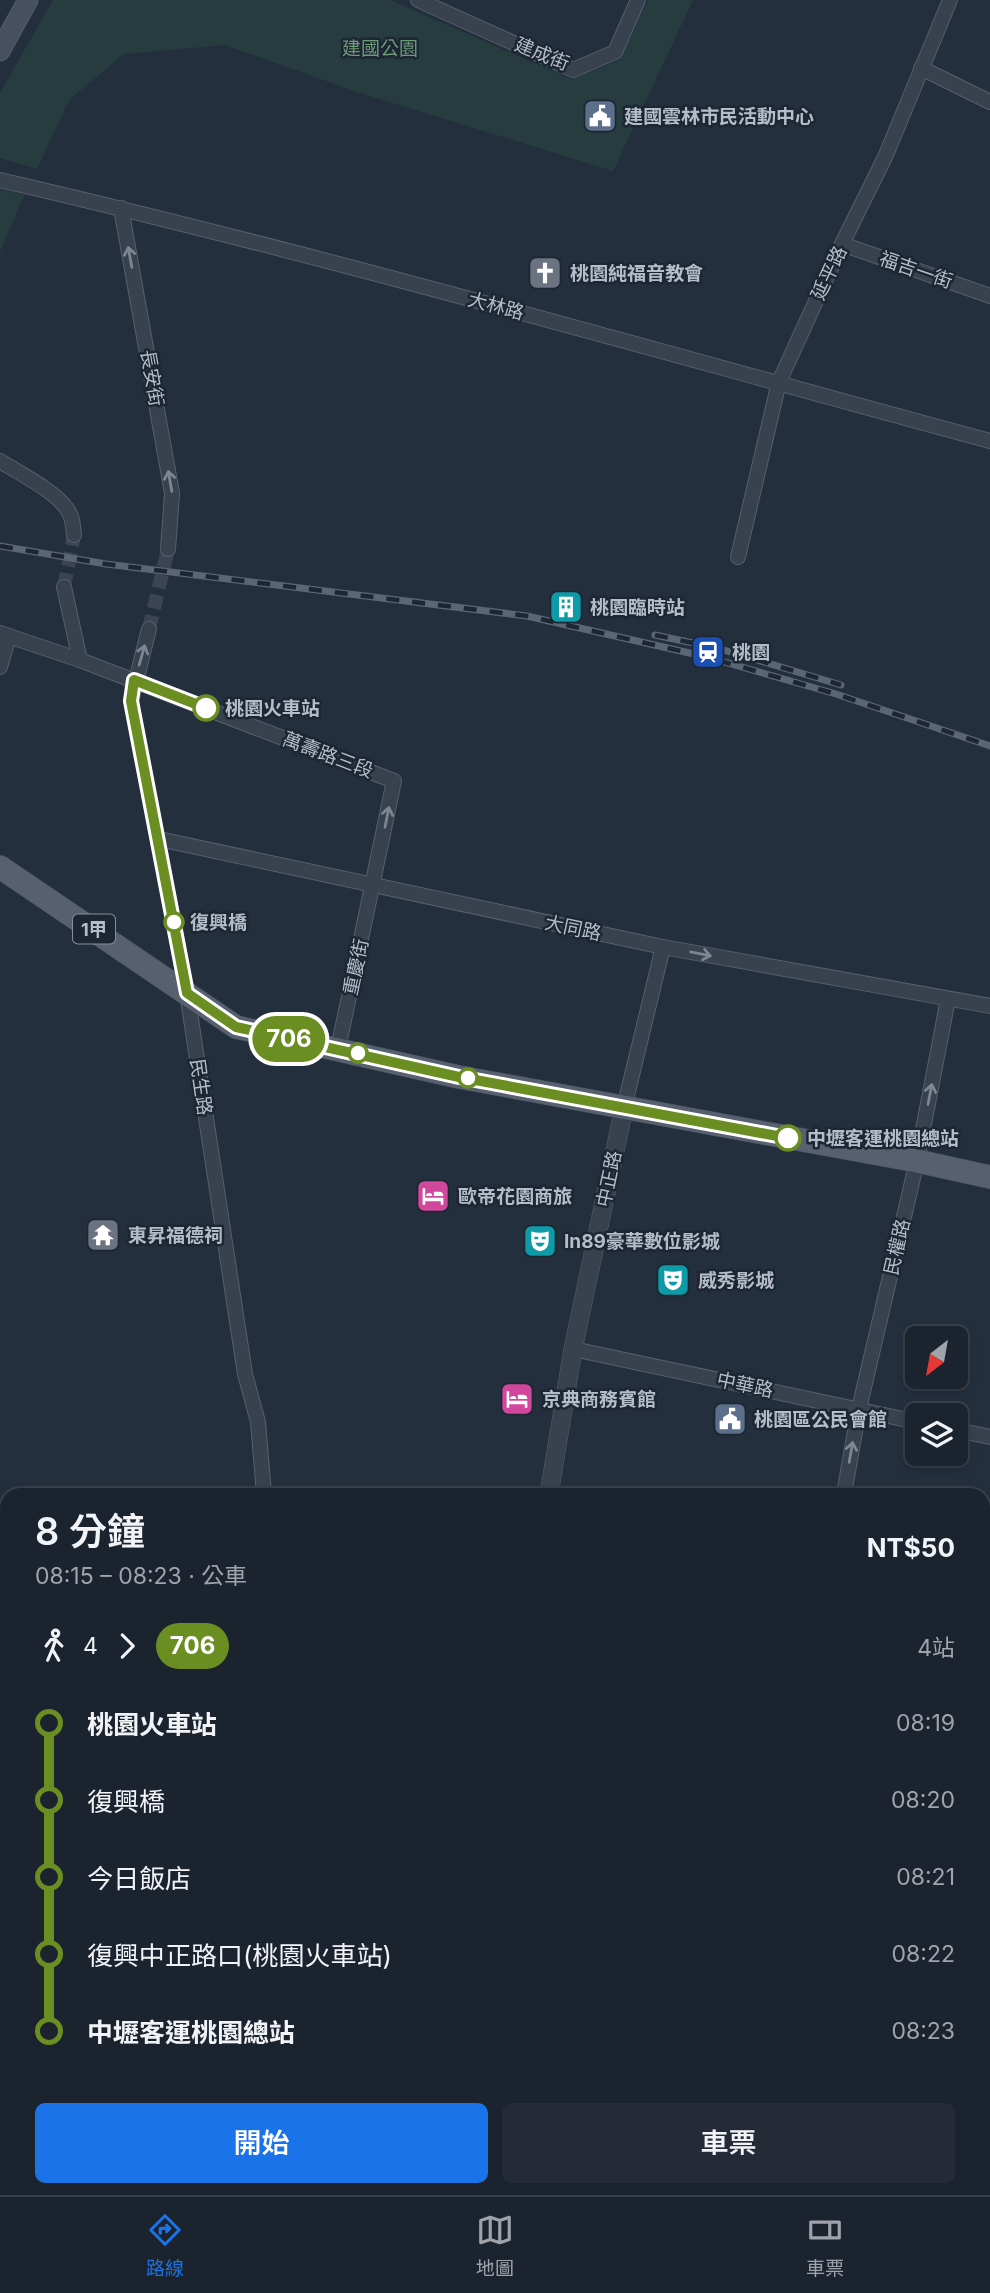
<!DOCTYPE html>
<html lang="zh-TW">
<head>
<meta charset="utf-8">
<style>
	:root { --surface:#1b232e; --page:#242b36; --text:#f1f3f6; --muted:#a0a4aa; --line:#39404a; --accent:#1a73e8 }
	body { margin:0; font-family:Inter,"Noto Sans TC",sans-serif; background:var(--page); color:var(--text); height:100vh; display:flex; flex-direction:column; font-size:26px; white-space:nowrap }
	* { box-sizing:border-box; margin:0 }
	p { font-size:23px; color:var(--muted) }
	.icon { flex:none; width:38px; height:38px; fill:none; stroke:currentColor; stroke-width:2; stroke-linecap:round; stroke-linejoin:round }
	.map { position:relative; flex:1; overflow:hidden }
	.panel { position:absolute; left:0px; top:1488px; width:990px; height:709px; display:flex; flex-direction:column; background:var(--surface); border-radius:21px 21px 0 0; box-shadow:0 4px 10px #0003,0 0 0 2px var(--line) }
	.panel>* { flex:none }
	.badge { padding:0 14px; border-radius:23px; font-size:24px; line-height:46px }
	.needle { width:46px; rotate:211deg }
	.fabs { position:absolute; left:905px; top:1326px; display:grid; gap:14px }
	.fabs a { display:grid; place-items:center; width:63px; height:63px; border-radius:10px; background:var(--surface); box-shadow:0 4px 10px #0003,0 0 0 2px var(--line); font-size:35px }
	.map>.badge { position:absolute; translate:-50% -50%; box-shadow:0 0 0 4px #fff }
	.legs { display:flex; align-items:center; gap:10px; height:77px; padding:0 35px; font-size:23px }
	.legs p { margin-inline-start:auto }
	.headline { display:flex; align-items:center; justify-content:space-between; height:119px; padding:0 35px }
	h1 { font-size:38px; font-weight:600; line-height:52px }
	.primary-button { display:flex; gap:14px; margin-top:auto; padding:14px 35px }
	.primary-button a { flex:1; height:80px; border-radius:10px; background:var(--accent); color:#fff; font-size:28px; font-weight:600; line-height:80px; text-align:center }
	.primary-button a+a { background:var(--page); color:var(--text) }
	ul { padding:0 35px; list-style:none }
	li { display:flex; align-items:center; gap:24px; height:77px; font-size:26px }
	li i { display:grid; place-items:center; width:10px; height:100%; margin:0 9px; background:currentColor }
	li i::after { content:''; width:18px; height:18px; margin:-9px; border:5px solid; border-radius:50%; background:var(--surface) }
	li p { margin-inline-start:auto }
	li:first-child i { background:linear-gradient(#0000 50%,currentColor 0) }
	li:last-child i { background:linear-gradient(currentColor 50%,#0000 0) }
	.tab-bar { display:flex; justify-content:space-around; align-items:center; height:98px; border-top:2px solid var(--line); background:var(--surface); font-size:19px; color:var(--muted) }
	.tab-bar a { display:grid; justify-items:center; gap:4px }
	.tab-bar .selected { color:var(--accent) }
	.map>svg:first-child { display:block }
	.green { fill:#263c3f }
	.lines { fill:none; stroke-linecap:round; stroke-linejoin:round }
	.minor-tunnel { stroke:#3a4453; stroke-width:14; stroke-dasharray:14 7; stroke-linecap:butt }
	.minor-casing { stroke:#565f6c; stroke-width:16 }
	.tertiary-casing { stroke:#565f6c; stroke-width:19 }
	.secondary-casing { stroke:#565f6c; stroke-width:21 }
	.primary-casing { stroke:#414a57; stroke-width:24 }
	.minor { stroke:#38414e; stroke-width:14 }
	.tertiary { stroke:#38414e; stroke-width:18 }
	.secondary { stroke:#465061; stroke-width:19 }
	.primary { stroke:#56606e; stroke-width:23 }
	.rail-casing { stroke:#5a6575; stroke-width:7 }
	.rail { stroke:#1d2633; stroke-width:4.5; stroke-dasharray:13; stroke-linecap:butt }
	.oneway { stroke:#7c8592 }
	.line-1-casing { stroke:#fff; stroke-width:16 }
	.line-1 { stroke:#6b8e23; stroke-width:10 }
	.stop-1-dot { fill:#fff; stroke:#6b8e23; stroke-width:3.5 }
	.labels { text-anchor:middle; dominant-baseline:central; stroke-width:5; stroke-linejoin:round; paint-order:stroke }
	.shield { fill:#1d2633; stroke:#878f9c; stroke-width:2 }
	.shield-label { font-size:18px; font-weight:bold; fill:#b4bcc9 }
	.park-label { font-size:19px; fill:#6b9a76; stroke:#1d2633 }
	.street-label { font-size:19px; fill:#b4bcc9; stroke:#1d2633 }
	.poi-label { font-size:19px; font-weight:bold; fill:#b4bcc9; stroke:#1d2633; text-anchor:start }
	.stop-label { font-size:19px; font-weight:bold; fill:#b4bcc9; stroke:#1d2633; text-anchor:start }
</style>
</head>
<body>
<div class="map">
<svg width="990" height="2195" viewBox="0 0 990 2195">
	<rect width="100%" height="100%" fill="#242f3e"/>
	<g class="green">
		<path d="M 53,0 L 390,0 L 571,79 L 620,60 L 648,0 L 693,0 L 613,171 L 357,92 L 225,45 L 124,54 L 69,100 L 37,169 L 0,158 L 0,93 Z"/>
		<path d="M 0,189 L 24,195 L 0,252 Z"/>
		<path d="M 990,1721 L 990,1785 L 984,1783 L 984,1729 Z"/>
		<path d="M 984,1847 L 990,1848 L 990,2017 L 984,2017 Z"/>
	</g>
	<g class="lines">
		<g class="minor-tunnel">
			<path d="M 64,587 L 74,535"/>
			<path d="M 149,629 L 168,549"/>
		</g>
		<defs>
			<g id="minor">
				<path d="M 418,0 L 573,70 L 615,52 L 638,0"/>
				<path d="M 921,68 L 990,102"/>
				<path d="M 0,180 C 333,257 660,352 990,441"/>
				<path d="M 121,208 L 172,493 L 168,549"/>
				<path d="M 842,244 L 990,296"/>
				<path d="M 0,461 C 19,473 55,491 67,509 C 73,517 73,526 74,535"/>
				<path d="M 738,557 L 779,382 L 842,244 L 886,155 L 950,0"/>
				<path d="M 64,587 L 80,660"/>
				<path d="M 149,629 L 131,701 L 187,993 L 245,1374 L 258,1422 L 264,1494"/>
				<path d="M 0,633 L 80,660 L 394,781 L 338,1049"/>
				<path d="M 0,667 L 9,636"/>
				<path d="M 159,839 L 663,947 L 990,1006"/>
				<path d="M 624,1108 L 663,947"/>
				<path d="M 573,1349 L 917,1422"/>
				<path d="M 956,1430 L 990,1437"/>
				<path d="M 844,1494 L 859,1409 L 917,1161 L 948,999"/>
				<path d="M 516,2189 L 517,2195"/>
				<path d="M 778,2189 L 779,2195"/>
				<path d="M 91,2195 L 92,2189"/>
				<path d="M 251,2195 L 252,2189"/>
				<path d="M 447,2195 L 447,2189"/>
			</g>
			<g id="tertiary">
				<path d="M 549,1494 L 573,1349 L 624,1108"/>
				<path d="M 0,1537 L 7,1538"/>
			</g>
			<g id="secondary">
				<path d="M 0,51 L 28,0"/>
				<path d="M 0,2129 L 7,2130"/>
				<path d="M 984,2143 L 990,2142"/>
			</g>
			<path id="primary" d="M 0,867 L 236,1027 L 459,1077 L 917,1161 L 990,1177"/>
		</defs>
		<use href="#minor" class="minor-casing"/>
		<use href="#tertiary" class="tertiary-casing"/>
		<use href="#secondary" class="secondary-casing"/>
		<use href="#primary" class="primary-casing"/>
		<use href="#minor" class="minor"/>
		<use href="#tertiary" class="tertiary"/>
		<use href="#secondary" class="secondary"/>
		<use href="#primary" class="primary"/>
		<defs>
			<g id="rail">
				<path d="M 0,546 L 106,564 L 527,616 L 707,657 L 836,694 L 990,746"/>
				<path d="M 655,635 L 717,648 L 841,685"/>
			</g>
		</defs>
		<use href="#rail" class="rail-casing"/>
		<use href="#rail" class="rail"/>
	</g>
	<defs><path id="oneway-shaft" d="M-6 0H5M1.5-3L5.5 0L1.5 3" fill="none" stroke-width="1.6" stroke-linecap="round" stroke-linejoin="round" transform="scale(1.75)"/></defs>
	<g class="oneway">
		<use href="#oneway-shaft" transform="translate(130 257) rotate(-100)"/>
		<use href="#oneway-shaft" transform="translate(170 481) rotate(-100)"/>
		<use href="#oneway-shaft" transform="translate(142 655) rotate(-74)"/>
		<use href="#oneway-shaft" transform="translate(387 817) rotate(-79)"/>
		<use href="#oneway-shaft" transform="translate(701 954) rotate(11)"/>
		<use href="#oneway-shaft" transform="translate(930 1094) rotate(-79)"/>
		<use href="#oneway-shaft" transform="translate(851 1452) rotate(-80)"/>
	</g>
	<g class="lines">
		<defs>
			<path id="line-1" d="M 206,708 L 134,680 L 131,701 L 187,993 L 236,1027 L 459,1077 L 788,1138"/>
		</defs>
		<use href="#line-1" class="line-1-casing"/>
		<use href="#line-1" class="line-1"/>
	</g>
	<defs>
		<symbol id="civic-square" viewBox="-11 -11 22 22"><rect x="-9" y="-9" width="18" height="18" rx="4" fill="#5c6f8a" stroke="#1d2633"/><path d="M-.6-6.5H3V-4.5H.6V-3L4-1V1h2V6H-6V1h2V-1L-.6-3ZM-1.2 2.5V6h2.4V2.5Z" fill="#fff"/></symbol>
		<symbol id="church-square" viewBox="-11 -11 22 22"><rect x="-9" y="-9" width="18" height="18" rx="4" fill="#6b7280" stroke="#1d2633"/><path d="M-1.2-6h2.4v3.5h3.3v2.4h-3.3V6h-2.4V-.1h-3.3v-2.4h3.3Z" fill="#fff"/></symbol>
		<symbol id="building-square" viewBox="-11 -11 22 22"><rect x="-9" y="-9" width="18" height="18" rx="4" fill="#0f9aa8" stroke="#1d2633"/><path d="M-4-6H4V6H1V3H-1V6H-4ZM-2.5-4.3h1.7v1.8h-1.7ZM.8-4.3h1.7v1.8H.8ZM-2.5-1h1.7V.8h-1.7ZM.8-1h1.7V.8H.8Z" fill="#fff"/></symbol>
		<symbol id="station-square" viewBox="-11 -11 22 22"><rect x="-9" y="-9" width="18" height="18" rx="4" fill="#1a4fb4" stroke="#1d2633"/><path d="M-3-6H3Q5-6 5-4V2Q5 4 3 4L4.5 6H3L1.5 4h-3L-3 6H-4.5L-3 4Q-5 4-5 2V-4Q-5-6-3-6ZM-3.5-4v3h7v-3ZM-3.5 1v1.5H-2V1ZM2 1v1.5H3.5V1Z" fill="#fff"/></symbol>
		<symbol id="hotel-square" viewBox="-11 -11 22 22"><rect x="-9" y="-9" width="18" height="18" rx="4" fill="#d1479c" stroke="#1d2633"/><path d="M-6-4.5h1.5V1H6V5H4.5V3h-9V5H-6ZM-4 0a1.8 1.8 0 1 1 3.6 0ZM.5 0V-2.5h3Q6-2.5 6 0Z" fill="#fff"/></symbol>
		<symbol id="temple-square" viewBox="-11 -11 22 22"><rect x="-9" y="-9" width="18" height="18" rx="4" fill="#6b7280" stroke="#1d2633"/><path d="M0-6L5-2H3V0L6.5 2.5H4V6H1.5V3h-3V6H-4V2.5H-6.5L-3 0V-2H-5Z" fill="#fff"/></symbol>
		<symbol id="theatre-square" viewBox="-11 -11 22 22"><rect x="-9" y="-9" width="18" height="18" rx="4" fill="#0f9aa8" stroke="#1d2633"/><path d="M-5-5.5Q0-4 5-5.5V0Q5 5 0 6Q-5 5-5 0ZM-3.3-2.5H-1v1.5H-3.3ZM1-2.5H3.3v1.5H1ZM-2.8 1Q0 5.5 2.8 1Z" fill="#fff"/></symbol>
	</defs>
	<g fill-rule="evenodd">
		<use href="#civic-square" x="581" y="97" width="38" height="38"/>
		<use href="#church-square" x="526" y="254" width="38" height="38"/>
		<use href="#building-square" x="547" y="588" width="38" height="38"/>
		<use href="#station-square" x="689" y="633" width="38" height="38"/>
		<use href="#hotel-square" x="414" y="1177" width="38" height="38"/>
		<use href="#temple-square" x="84" y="1216" width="38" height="38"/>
		<use href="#theatre-square" x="521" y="1222" width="38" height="38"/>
		<use href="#theatre-square" x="654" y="1261" width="38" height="38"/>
		<use href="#hotel-square" x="498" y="1380" width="38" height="38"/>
		<use href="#civic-square" x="711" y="1400" width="38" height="38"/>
	</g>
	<g class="stop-1-dot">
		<circle cx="206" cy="708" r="12"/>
		<circle cx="174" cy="922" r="9"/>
		<circle cx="358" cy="1053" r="9"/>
		<circle cx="468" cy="1078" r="9"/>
		<circle cx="788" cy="1138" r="12"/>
	</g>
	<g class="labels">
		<rect class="shield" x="73" y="914.5" width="42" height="29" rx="5"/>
		<g class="shield-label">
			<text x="94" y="929">1甲</text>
		</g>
		<g class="park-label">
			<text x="380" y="48">建國公園</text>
		</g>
		<g class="street-label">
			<text transform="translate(542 54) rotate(22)">建成街</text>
			<text transform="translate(916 270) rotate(19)">福吉一街</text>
			<text transform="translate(829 273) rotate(-65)">延平路</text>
			<text transform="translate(496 306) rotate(15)">大林路</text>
			<text transform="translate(152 378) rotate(80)">長安街</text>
			<text transform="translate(328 755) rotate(21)">萬壽路三段</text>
			<text transform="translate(573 928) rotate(12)">大同路</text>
			<text transform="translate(356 967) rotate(-78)">重慶街</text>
			<text transform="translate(201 1087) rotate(82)">民生路</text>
			<text transform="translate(609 1179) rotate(-78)">中正路</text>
			<text transform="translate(897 1247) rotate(-77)">民權路</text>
			<text transform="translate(745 1385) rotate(12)">中華路</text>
		</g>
		<g class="poi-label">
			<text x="624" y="116">建國雲林市民活動中心</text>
			<text x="570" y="273">桃園純福音教會</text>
			<text x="590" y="607">桃園臨時站</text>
			<text x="732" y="652">桃園</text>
			<text x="458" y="1196">歐帝花園商旅</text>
			<text x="128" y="1235">東昇福德祠</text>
			<text x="564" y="1241">In89豪華數位影城</text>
			<text x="698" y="1280">威秀影城</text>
			<text x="542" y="1399">京典商務賓館</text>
			<text x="754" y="1419">桃園區公民會館</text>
		</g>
		<g class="stop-label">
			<text x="225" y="708">桃園火車站</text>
			<text x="190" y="922">復興橋</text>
			<text x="807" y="1138">中壢客運桃園總站</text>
		</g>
	</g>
</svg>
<div class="fabs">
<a><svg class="needle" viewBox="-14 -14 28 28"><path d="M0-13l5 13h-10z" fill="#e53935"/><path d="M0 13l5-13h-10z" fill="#a0a4aa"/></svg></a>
<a><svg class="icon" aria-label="layers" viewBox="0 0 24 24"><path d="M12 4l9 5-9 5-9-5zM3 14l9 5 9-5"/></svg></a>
</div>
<b class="badge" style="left:289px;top:1039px;background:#6b8e23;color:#fff">706</b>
<section class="panel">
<div class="headline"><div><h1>8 分鐘</h1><p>08:15 – 08:23 · 公車</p></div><b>NT$50</b></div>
<div class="legs"><svg class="icon" aria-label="walk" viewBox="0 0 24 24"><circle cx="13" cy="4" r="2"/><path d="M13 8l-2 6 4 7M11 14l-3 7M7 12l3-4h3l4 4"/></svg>4<svg class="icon" aria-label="forward" viewBox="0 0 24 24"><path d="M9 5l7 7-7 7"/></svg><b class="badge" style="background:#6b8e23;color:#fff">706</b><p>4站</p></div>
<ul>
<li><i style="color:#6b8e23"></i><b>桃園火車站</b><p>08:19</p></li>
<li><i style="color:#6b8e23"></i><span>復興橋</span><p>08:20</p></li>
<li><i style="color:#6b8e23"></i><span>今日飯店</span><p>08:21</p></li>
<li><i style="color:#6b8e23"></i><span>復興中正路口(桃園火車站)</span><p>08:22</p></li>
<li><i style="color:#6b8e23"></i><b>中壢客運桃園總站</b><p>08:23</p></li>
</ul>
<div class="primary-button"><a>開始</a><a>車票</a></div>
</section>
</div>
<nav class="tab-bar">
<a class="selected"><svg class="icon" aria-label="directions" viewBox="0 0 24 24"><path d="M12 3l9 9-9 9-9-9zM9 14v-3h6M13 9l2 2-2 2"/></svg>路線</a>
<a><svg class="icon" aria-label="map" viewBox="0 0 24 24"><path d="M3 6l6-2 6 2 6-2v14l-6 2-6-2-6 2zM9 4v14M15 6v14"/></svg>地圖</a>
<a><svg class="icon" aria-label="tickets" viewBox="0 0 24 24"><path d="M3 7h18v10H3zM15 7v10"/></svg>車票</a>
</nav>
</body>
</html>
